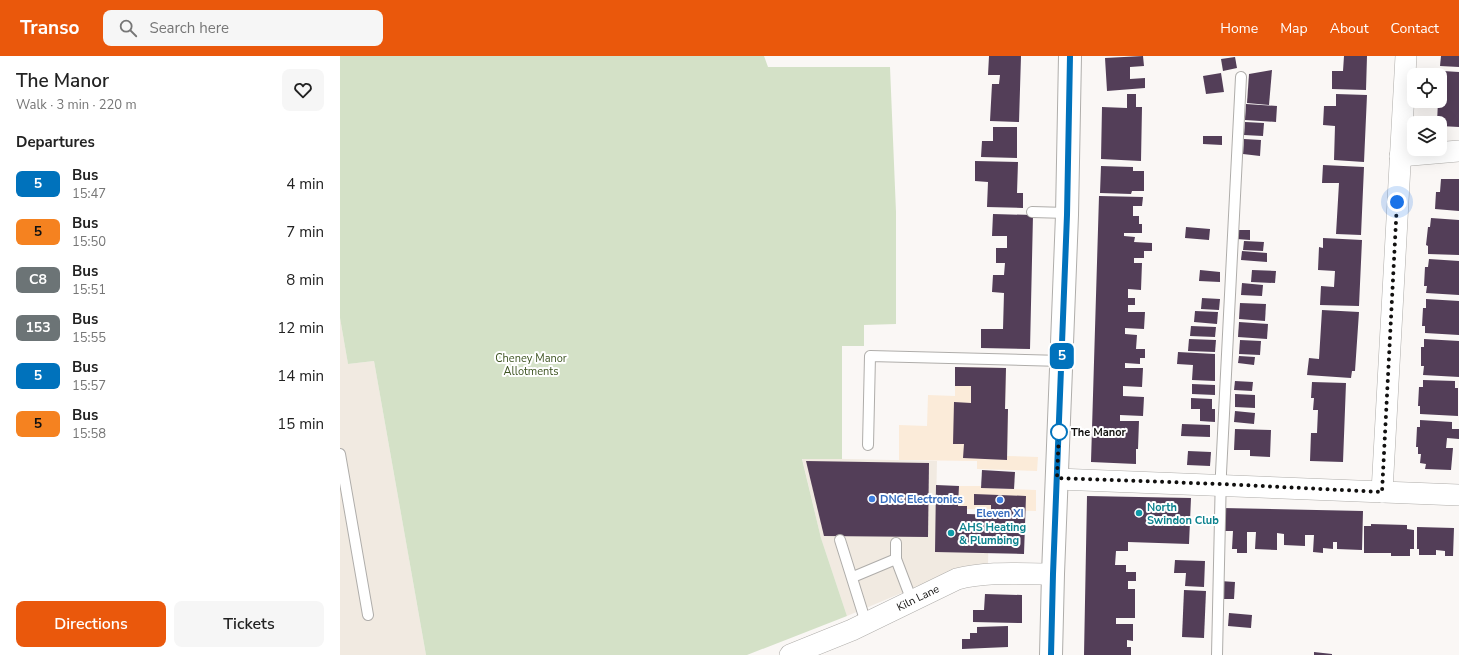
<!DOCTYPE html>
<html lang="en">
<head>
<meta charset="utf-8">
<style>
	:root { --surface:#fff; --page:#f6f6f6; --text:#222; --muted:#767676; --accent:#ea580c }
	body { margin:0; font-family:"Nunito Sans",sans-serif; background:var(--page); color:var(--text); height:100vh; display:flex; flex-direction:column; font-size:15px; white-space:nowrap }
	* { box-sizing:border-box; margin:0 }
	p { font-size:13px; color:var(--muted) }
	.icon { flex:none; width:22px; height:22px; fill:none; stroke:currentColor; stroke-width:2; stroke-linecap:round; stroke-linejoin:round }
	.map { position:relative; flex:1; overflow:hidden }
	.details { display:flex; flex-direction:column; background:var(--surface); width:340px }
	.details>* { flex:none }
	.badge { padding:0 8px; border-radius:6px; font-size:14px; line-height:26px }
	.tools { position:absolute; left:1067px; top:12px; display:grid; gap:8px }
	.tools a { display:grid; place-items:center; width:40px; height:40px; border-radius:8px; background:var(--surface); box-shadow:0 4px 16px #0002; font-size:20px }
	.you { position:absolute; width:20px; height:20px; margin:-10px; border:3px solid #fff; border-radius:50%; background:#1a73e8; box-shadow:0 0 0 6px #1a73e833 }
	.map>.badge { position:absolute; translate:-50% -50%; box-shadow:0 0 0 2px #fff }
	h2 { padding:0 16px; font-size:15px; line-height:36px }
	.round { display:grid; place-items:center; flex:none; width:42px; height:42px; border-radius:8px; background:var(--page) }
	.headline { display:flex; align-items:center; justify-content:space-between; height:68px; padding:0 16px }
	h1 { font-size:19px; font-weight:600; line-height:30px }
	.action { display:flex; gap:8px; margin-top:auto; padding:8px 16px }
	.action a { flex:1; height:46px; border-radius:8px; background:var(--accent); color:#fff; font-size:16px; font-weight:600; line-height:46px; text-align:center }
	.action a+a { background:var(--page); color:var(--text) }
	ul { padding:0; list-style:none }
	li { display:flex; align-items:center; gap:12px; height:48px; padding:0 16px }
	li div { flex:1 }
	li b { display:block; font-size:15px }
	li em { font-style:normal }
	li .badge { min-width:44px; font-weight:700; text-align:center }
	header { display:flex; align-items:center; gap:24px; box-sizing:border-box; height:56px; padding:0 20px; background:var(--accent); color:#fff }
	header strong { font-size:19px }
	nav { display:flex; gap:22px; margin-inline-start:auto; font-size:14px }
	.search { width:280px; height:36px; background:var(--page); display:flex; align-items:center; gap:10px; box-sizing:border-box; padding:0 14px; border-radius:8px; color:var(--muted); font-size:15px }
	main { display:flex; flex:1; min-height:0 }
	.map>svg:first-child { display:block }
	.commercial { fill:#fbebd9 }
	.built { fill:#f1eae1 }
	.green { fill:#d4e1c7 }
	.building { fill:#533e58 }
	.lines { fill:none; stroke-linecap:round; stroke-linejoin:round }
	.service-casing { stroke:#afadaa; stroke-width:12 }
	.minor-casing { stroke:#afadaa; stroke-width:22 }
	.secondary-casing { stroke:#afadaa; stroke-width:24 }
	.service { stroke:#fff; stroke-width:10 }
	.minor { stroke:#fff; stroke-width:21 }
	.secondary { stroke:#fff; stroke-width:22 }
	.line-casing { stroke:#fff; stroke-width:9 }
	.line { stroke:#0072bc; stroke-width:6 }
	.walk { stroke:#11100f; stroke-width:4; stroke-dasharray:0 7.2 }
	.stop-dot { fill:#fff; stroke:#0072bc; stroke-width:2 }
	.shop-dot { fill:#3f7fe0; stroke:#fff; stroke-width:1.5 }
	.culture-dot { fill:#0f9aa8; stroke:#fff; stroke-width:1.5 }
	.labels { text-anchor:middle; dominant-baseline:central; stroke-width:4; stroke-linejoin:round; paint-order:stroke }
	.park-label { font-size:11px; fill:#3e5422; stroke:#fff }
	.stop-label { font-size:11px; font-weight:bold; fill:#11100f; stroke:#fff; text-anchor:start }
	.shop-label { font-size:11px; font-weight:bold; fill:#366cbe; stroke:#fff; text-anchor:start }
	.culture-label { font-size:11px; font-weight:bold; fill:#0d838f; stroke:#fff; text-anchor:start }
	.street-label { font-size:11px; fill:#11100f; stroke:#fff }
</style>
</head>
<body>
<header>
<strong>Transo</strong>
<div class="search"><svg class="icon" aria-label="search" viewBox="0 0 24 24"><circle cx="10" cy="10" r="6"/><path d="M15 15l6 6"/></svg>Search here</div>
<nav><a>Home</a><a>Map</a><a>About</a><a>Contact</a></nav>
</header>
<main>
<section class="details">
<div class="headline"><div><h1>The Manor</h1><p>Walk · 3 min · 220 m</p></div><a class="round"><svg class="icon" aria-label="heart" viewBox="0 0 24 24"><path d="M12 20l-8-8c-3-5 5-10 8-4 3-6 11-1 8 4z"/></svg></a></div>
<h2>Departures</h2>
<ul>
<li><span class="badge" style="background:#0072bc;color:#fff">5</span><div><b>Bus</b><p>15:47</p></div><em>4 min</em></li>
<li><span class="badge" style="background:#f58220;color:#111">5</span><div><b>Bus</b><p>15:50</p></div><em>7 min</em></li>
<li><span class="badge" style="background:#6c7476;color:#fff">C8</span><div><b>Bus</b><p>15:51</p></div><em>8 min</em></li>
<li><span class="badge" style="background:#6c7476;color:#fff">153</span><div><b>Bus</b><p>15:55</p></div><em>12 min</em></li>
<li><span class="badge" style="background:#0072bc;color:#fff">5</span><div><b>Bus</b><p>15:57</p></div><em>14 min</em></li>
<li><span class="badge" style="background:#f58220;color:#111">5</span><div><b>Bus</b><p>15:58</p></div><em>15 min</em></li>
</ul>
<div class="action"><a>Directions</a><a>Tickets</a></div>
</section>
<div class="map">
<svg width="1119" height="599" viewBox="0 0 1119 599">
	<rect width="100%" height="100%" fill="#faf7f5"/>
	<g class="commercial">
		<path d="M 615,311 L 666,312 L 665,353 L 668,353 L 667,400 L 698,401 L 697,415 L 637,413 L 637,405 L 559,404 L 559,369 L 587,370 L 588,339 L 615,340 Z"/>
		<path d="M 619,430 L 641,430 L 642,432 L 696,434 L 696,455 L 627,453 L 627,450 L 618,450 Z"/>
	</g>
	<g class="built">
		<path d="M 0,262 L 8,308 L 34,305 L 86,599 L 0,599 Z"/>
		<path d="M 462,402 L 597,405 L 596,450 L 627,450 L 627,458 L 649,459 L 648,508 L 609,517 L 507,560 L 481,482 Z"/>
	</g>
	<path class="green" d="M 0,0 L 424,0 L 428,11 L 550,11 L 556,156 L 556,268 L 524,269 L 524,290 L 502,290 L 502,403 L 462,403 L 481,482 L 507,560 L 407,599 L 86,599 L 34,305 L 8,308 L 0,262 Z"/>
	<g class="building">
		<path d="M 649,0 L 681,0 L 679,66 L 650,65 L 652,28 L 659,28 L 660,19 L 648,19 Z"/>
		<path d="M 803,0 L 804,10 L 790,11 L 790,23 L 805,22 L 805,32 L 767,35 L 765,2 Z"/>
		<path d="M 1004,0 L 1027,0 L 1026,34 L 992,33 L 992,15 L 1003,15 Z"/>
		<path d="M 1101,0 L 1119,0 L 1119,11 L 1100,10 Z"/>
		<path d="M 895,1 L 897,12 L 883,15 L 881,3 Z"/>
		<path d="M 932,14 L 929,49 L 907,47 L 909,18 Z"/>
		<path d="M 1103,15 L 1119,16 L 1119,71 L 1100,70 L 1100,67 L 1097,67 L 1098,45 L 1100,45 L 1100,24 L 1103,24 Z"/>
		<path d="M 881,17 L 884,36 L 866,38 L 863,20 Z"/>
		<path d="M 787,38 L 796,38 L 796,51 L 802,51 L 801,105 L 761,103 L 762,51 L 787,52 Z"/>
		<path d="M 996,38 L 1027,39 L 1024,106 L 994,104 L 995,70 L 983,69 L 984,50 L 996,50 Z"/>
		<path d="M 906,48 L 937,50 L 936,66 L 905,64 Z"/>
		<path d="M 905,66 L 924,67 L 923,80 L 904,79 Z"/>
		<path d="M 653,71 L 677,71 L 677,102 L 641,101 L 642,85 L 653,85 Z"/>
		<path d="M 863,80 L 882,80 L 882,89 L 863,88 Z"/>
		<path d="M 904,83 L 921,84 L 920,100 L 903,98 Z"/>
		<path d="M 635,105 L 678,106 L 677,137 L 683,137 L 683,152 L 647,151 L 648,126 L 635,125 Z"/>
		<path d="M 983,109 L 1024,111 L 1021,179 L 996,178 L 999,127 L 982,127 Z"/>
		<path d="M 761,110 L 793,111 L 793,115 L 804,115 L 804,135 L 792,135 L 791,138 L 760,137 Z"/>
		<path d="M 1101,123 L 1119,123 L 1119,155 L 1095,153 L 1096,136 L 1100,136 Z"/>
		<path d="M 759,140 L 803,141 L 802,150 L 793,150 L 793,160 L 799,160 L 799,168 L 802,168 L 802,177 L 784,177 L 784,180 L 795,181 L 794,186 L 812,187 L 812,195 L 804,195 L 804,202 L 794,202 L 794,207 L 802,207 L 801,234 L 788,233 L 788,242 L 795,242 L 795,249 L 788,249 L 788,256 L 805,256 L 804,273 L 785,272 L 785,278 L 797,279 L 796,293 L 805,293 L 805,302 L 800,302 L 800,308 L 785,307 L 785,312 L 803,312 L 802,331 L 783,330 L 783,340 L 804,341 L 803,360 L 780,359 L 780,365 L 799,365 L 798,393 L 796,393 L 796,408 L 751,406 Z"/>
		<path d="M 653,158 L 693,159 L 690,293 L 641,292 L 641,273 L 663,273 L 664,237 L 652,236 L 653,219 L 664,219 L 665,207 L 656,207 L 656,192 L 667,192 L 667,180 L 652,180 Z"/>
		<path d="M 1091,162 L 1119,164 L 1119,199 L 1088,198 L 1088,190 L 1086,189 L 1088,171 L 1090,171 Z"/>
		<path d="M 846,171 L 870,173 L 869,184 L 845,182 Z"/>
		<path d="M 898,174 L 910,174 L 910,184 L 897,183 Z"/>
		<path d="M 983,182 L 1022,184 L 1019,250 L 980,249 L 981,230 L 994,231 L 995,215 L 978,214 L 979,191 L 983,192 Z"/>
		<path d="M 904,185 L 924,186 L 923,195 L 903,194 Z"/>
		<path d="M 902,195 L 927,197 L 927,206 L 901,204 Z"/>
		<path d="M 1089,203 L 1119,205 L 1119,239 L 1086,237 L 1087,230 L 1084,230 L 1085,211 L 1088,211 Z"/>
		<path d="M 860,214 L 880,216 L 880,226 L 859,225 Z"/>
		<path d="M 912,214 L 936,215 L 935,227 L 911,226 Z"/>
		<path d="M 902,227 L 923,229 L 922,240 L 901,239 Z"/>
		<path d="M 862,242 L 880,243 L 879,254 L 861,253 Z"/>
		<path d="M 1086,243 L 1119,245 L 1119,279 L 1085,277 L 1085,270 L 1082,270 L 1083,252 L 1086,252 Z"/>
		<path d="M 900,247 L 926,248 L 925,265 L 899,263 Z"/>
		<path d="M 982,254 L 1019,256 L 1015,315 L 1012,315 L 1011,322 L 967,319 L 969,302 L 979,303 Z"/>
		<path d="M 855,255 L 878,256 L 877,268 L 854,266 Z"/>
		<path d="M 899,266 L 928,268 L 927,283 L 898,281 Z"/>
		<path d="M 851,270 L 876,271 L 875,281 L 850,280 Z"/>
		<path d="M 849,283 L 876,284 L 875,296 L 848,295 Z"/>
		<path d="M 1084,283 L 1119,285 L 1119,321 L 1083,319 L 1084,310 L 1081,310 L 1081,291 L 1084,291 Z"/>
		<path d="M 900,284 L 921,285 L 920,299 L 899,298 Z"/>
		<path d="M 838,296 L 875,298 L 875,325 L 852,324 L 853,309 L 837,308 Z"/>
		<path d="M 899,300 L 915,301 L 914,309 L 898,307 Z"/>
		<path d="M 615,311 L 666,312 L 665,353 L 668,353 L 667,404 L 623,402 L 624,388 L 613,388 L 614,346 L 631,347 L 631,330 L 615,330 Z"/>
		<path d="M 1083,324 L 1115,325 L 1115,332 L 1118,332 L 1118,360 L 1080,358 L 1080,350 L 1078,350 L 1079,331 L 1083,331 Z"/>
		<path d="M 895,325 L 913,326 L 912,335 L 894,334 Z"/>
		<path d="M 972,326 L 1006,327 L 1003,406 L 970,405 L 971,377 L 977,377 L 978,354 L 973,354 L 974,342 L 971,342 Z"/>
		<path d="M 852,328 L 875,329 L 875,339 L 852,338 Z"/>
		<path d="M 895,338 L 915,339 L 915,352 L 895,351 Z"/>
		<path d="M 851,342 L 872,343 L 872,353 L 875,353 L 875,366 L 860,365 L 860,353 L 851,353 Z"/>
		<path d="M 895,355 L 915,357 L 914,368 L 894,366 Z"/>
		<path d="M 1080,364 L 1112,366 L 1112,373 L 1119,373 L 1119,383 L 1107,382 L 1106,392 L 1113,392 L 1111,414 L 1085,413 L 1086,408 L 1080,407 L 1081,398 L 1078,398 L 1078,391 L 1076,391 L 1077,371 L 1080,371 Z"/>
		<path d="M 842,368 L 870,369 L 870,381 L 841,380 Z"/>
		<path d="M 895,373 L 931,374 L 930,401 L 910,400 L 910,394 L 894,394 Z"/>
		<path d="M 848,395 L 871,396 L 870,410 L 847,409 Z"/>
		<path d="M 466,405 L 589,407 L 588,481 L 484,480 Z"/>
		<path d="M 642,414 L 675,416 L 674,433 L 641,432 Z"/>
		<path d="M 596,429 L 619,430 L 618,450 L 627,450 L 627,458 L 658,459 L 658,454 L 651,454 L 651,449 L 634,449 L 634,438 L 686,440 L 684,498 L 595,496 Z"/>
		<path d="M 747,440 L 851,442 L 849,488 L 788,486 L 788,495 L 776,495 L 775,509 L 786,509 L 786,516 L 796,516 L 796,525 L 788,525 L 788,533 L 795,533 L 795,562 L 776,562 L 776,568 L 793,568 L 793,585 L 787,584 L 787,591 L 791,591 L 791,599 L 744,599 Z"/>
		<path d="M 882,452 L 1023,455 L 1022,494 L 997,493 L 997,486 L 993,486 L 993,493 L 983,492 L 983,497 L 973,496 L 974,479 L 965,479 L 965,490 L 944,489 L 944,478 L 937,477 L 937,494 L 915,493 L 916,476 L 907,476 L 907,497 L 897,497 L 897,493 L 892,493 L 893,475 L 881,475 Z"/>
		<path d="M 1031,468 L 1067,469 L 1067,473 L 1074,474 L 1074,493 L 1070,493 L 1070,500 L 1051,500 L 1051,497 L 1024,497 L 1024,470 L 1031,470 Z"/>
		<path d="M 1077,471 L 1114,472 L 1113,500 L 1105,500 L 1105,495 L 1096,494 L 1096,499 L 1079,499 L 1079,493 L 1077,493 Z"/>
		<path d="M 835,504 L 865,505 L 864,531 L 845,530 L 846,517 L 834,517 Z"/>
		<path d="M 880,525 L 895,526 L 894,543 L 880,543 Z"/>
		<path d="M 844,534 L 866,535 L 864,582 L 842,581 Z"/>
		<path d="M 645,538 L 682,539 L 682,567 L 633,566 L 633,554 L 644,554 Z"/>
		<path d="M 889,557 L 912,559 L 911,572 L 888,570 Z"/>
		<path d="M 668,570 L 668,591 L 622,593 L 622,583 L 630,583 L 630,577 L 637,577 L 637,571 Z"/>
		<path d="M 974,596 L 992,598 L 992,599 L 974,599 Z"/>
	</g>
	<g class="lines">
		<defs>
			<g id="service">
				<path d="M 692,156 L 727,157"/>
				<path d="M 528,389 L 530,300 L 722,305"/>
				<path d="M 0,398 L 28,559"/>
				<path d="M 500,484 L 526,567"/>
				<path d="M 556,487 L 556,503 L 572,545"/>
				<path d="M 513,521 L 556,503"/>
				<path d="M 877,599 L 881,417 L 901,21"/>
			</g>
			<g id="minor">
				<path d="M 1060,100 L 1119,95"/>
				<path d="M 717,423 L 1119,439"/>
				<path d="M 1042,436 L 1066,0"/>
				<path d="M 450,599 L 512,574 L 617,523 C 648,515 681,518 713,518"/>
			</g>
			<path id="secondary" d="M 711,599 L 713,518 L 727,159 L 730,0"/>
		</defs>
		<use href="#service" class="service-casing"/>
		<use href="#minor" class="minor-casing"/>
		<use href="#secondary" class="secondary-casing"/>
		<use href="#service" class="service"/>
		<use href="#minor" class="minor"/>
		<use href="#secondary" class="secondary"/>
	</g>
	<g class="lines">
		<defs>
			<path id="line" d="M 711,599 L 713,518 L 727,159 L 730,0"/>
		</defs>
		<use href="#line" class="line-casing"/>
		<use href="#line" class="line"/>
		<path class="walk" d="M 719,376 L 717,422 L 881,428 L 1042,436 L 1057,146"/>
	</g>
	<circle class="stop-dot" cx="719" cy="376" r="8"/>
	<g class="shop-dot">
		<circle cx="532" cy="443" r="4"/>
		<circle cx="660" cy="444" r="4"/>
	</g>
	<g class="culture-dot">
		<circle cx="799" cy="457" r="4"/>
		<circle cx="611" cy="477" r="4"/>
	</g>
	<g class="labels">
		<g class="park-label">
			<text x="191" y="302">Cheney Manor<tspan x="191" dy="13">Allotments</tspan></text>
		</g>
		<g class="stop-label">
			<text x="731" y="376">The Manor</text>
		</g>
		<g class="shop-label">
			<text x="540" y="443">DNC Electronics</text>
			<text x="660" y="457" text-anchor="middle">Eleven XI</text>
		</g>
		<g class="culture-label">
			<text x="807" y="451">North<tspan x="807" dy="13">Swindon Club</tspan></text>
			<text x="619" y="471">AHS Heating<tspan x="619" dy="13">&amp; Plumbing</tspan></text>
		</g>
		<g class="street-label">
			<text transform="translate(578 542) rotate(-26)">Kiln Lane</text>
		</g>
	</g>
</svg>
<div class="tools">
<a><svg class="icon" aria-label="locate" viewBox="0 0 24 24"><circle cx="12" cy="12" r="6"/><path d="M12 2v4M12 18v4M2 12h4M18 12h4"/></svg></a>
<a><svg class="icon" aria-label="layers" viewBox="0 0 24 24"><path d="M12 4l9 5-9 5-9-5zM3 14l9 5 9-5"/></svg></a>
</div>
<div class="you" style="left:1057px;top:146px"></div>
<b class="badge" style="left:722px;top:300px;background:#0072bc;color:#fff">5</b>
</div>
</main>
</body>
</html>
